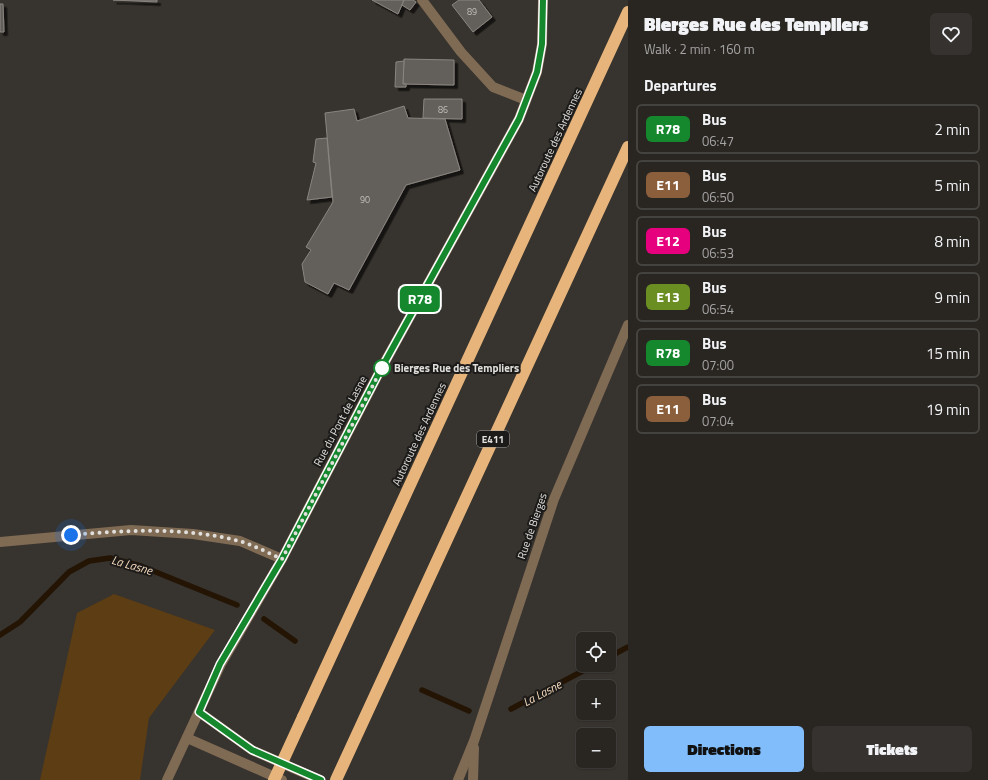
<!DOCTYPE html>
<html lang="en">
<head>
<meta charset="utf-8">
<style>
	:root { --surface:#292622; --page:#35322f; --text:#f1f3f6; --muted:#a5a5a5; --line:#454340; --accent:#80bdfa }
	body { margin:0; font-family:"Titillium Web",sans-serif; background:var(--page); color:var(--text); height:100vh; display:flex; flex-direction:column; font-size:15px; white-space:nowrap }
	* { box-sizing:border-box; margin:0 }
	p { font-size:13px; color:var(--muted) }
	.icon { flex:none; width:22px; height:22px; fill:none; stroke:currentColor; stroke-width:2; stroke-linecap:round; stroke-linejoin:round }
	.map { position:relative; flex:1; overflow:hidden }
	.side { display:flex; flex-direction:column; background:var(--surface); width:360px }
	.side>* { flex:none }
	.badge { padding:0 8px; border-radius:6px; font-size:14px; line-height:26px }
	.tools { position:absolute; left:576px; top:632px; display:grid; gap:8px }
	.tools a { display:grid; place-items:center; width:40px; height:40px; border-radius:6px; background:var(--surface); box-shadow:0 1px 3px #0004,0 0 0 1px var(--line); font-size:20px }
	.you { position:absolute; width:20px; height:20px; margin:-10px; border:3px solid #fff; border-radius:50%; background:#1a73e8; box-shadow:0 0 0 6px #1a73e833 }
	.map>.badge { position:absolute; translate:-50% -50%; box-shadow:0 0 0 2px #fff }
	h2 { padding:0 16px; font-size:15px; line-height:36px }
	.round { display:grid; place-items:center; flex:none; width:42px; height:42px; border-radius:6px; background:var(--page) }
	.head { display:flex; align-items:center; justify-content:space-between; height:68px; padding:0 16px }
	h1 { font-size:19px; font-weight:800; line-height:30px }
	.primary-button { display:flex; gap:8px; margin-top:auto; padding:8px 16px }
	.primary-button a { flex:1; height:46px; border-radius:6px; background:var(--accent); color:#111; font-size:16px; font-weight:800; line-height:46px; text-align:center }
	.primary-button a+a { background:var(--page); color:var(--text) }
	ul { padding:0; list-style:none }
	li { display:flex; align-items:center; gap:12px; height:50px; margin:0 8px 6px; padding:0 8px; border:2px solid var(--line); border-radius:6px }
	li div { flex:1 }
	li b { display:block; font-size:15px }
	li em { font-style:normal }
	li .badge { min-width:44px; font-weight:700; text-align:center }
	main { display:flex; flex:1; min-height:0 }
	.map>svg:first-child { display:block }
	.green { fill:#5c3d14 }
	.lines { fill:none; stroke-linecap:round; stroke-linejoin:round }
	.stream { stroke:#231404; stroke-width:5.5 }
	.building { fill:#635f5a; stroke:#8a8580; filter:url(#shadow) }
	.minor { stroke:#7f6a54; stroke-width:10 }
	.highway { stroke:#e7b47b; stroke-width:12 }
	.highway-bridge { stroke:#e7b47b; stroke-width:12 }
	.line-casing { stroke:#fff; stroke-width:9 }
	.line { stroke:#15882e; stroke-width:6 }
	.walk { stroke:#e1dfdc; stroke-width:4; stroke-dasharray:0 7.2 }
	.stop-dot { fill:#fff; stroke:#15882e; stroke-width:2 }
	.labels { text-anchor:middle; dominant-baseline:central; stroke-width:4; stroke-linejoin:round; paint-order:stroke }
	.number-label { font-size:9px; fill:#c2bfbc }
	.shield { fill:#1c1b19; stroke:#a6a4a2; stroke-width:1 }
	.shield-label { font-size:10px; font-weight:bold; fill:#e1dfdc }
	.street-label { font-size:11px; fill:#e1dfdc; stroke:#1c1b19 }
	.stop-label { font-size:11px; font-weight:bold; fill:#e1dfdc; stroke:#1c1b19; text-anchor:start }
	.water-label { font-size:12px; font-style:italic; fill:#f8dcbe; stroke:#1c1b19 }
</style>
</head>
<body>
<main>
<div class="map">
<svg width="628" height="780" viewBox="0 0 628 780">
	<defs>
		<filter id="shadow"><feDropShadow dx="3.5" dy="3.5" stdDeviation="0" flood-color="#0009"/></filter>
	</defs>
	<rect width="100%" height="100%" fill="#37332e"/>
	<path class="green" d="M 114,594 L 215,630 L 149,718 L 140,780 L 40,780 L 77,613 Z"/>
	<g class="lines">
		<g class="stream">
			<path d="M 264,619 L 295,641"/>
			<path d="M 0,635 L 20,622 L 69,572 L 89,561 L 110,558 L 141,566 L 237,605"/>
			<path d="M 609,657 L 628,647"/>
			<path d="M 422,690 L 469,711"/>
			<path d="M 511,709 L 594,665"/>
		</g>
	</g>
	<g class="building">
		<path d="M 113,0 L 157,0 L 157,2 Z"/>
		<path d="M 372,0 L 404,0 L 398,14 Z"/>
		<path d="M 404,0 L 413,0 L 416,2 L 410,10 L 402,5 Z"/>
		<path d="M 459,0 L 479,0 L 492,17 L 473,32 L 452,5 Z"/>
		<path d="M 0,4 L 3,4 L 4,32 L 0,32 Z"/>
		<path d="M 404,59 L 454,60 L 454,85 L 403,84 Z"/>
		<path d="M 404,61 L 403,84 L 406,84 L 406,87 L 395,87 L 396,62 Z"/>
		<path d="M 424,99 L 462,99 L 462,119 L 423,118 Z"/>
		<path d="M 404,106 L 408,118 L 445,119 L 460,170 L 406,185 L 349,290 L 334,283 L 328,294 L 305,282 L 302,264 L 311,250 L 306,247 L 333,202 L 325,113 L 354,109 L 357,121 Z"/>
		<path d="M 327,138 L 332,197 L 307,200 L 316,163 L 313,162 L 316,139 Z"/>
	</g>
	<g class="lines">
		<g class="minor">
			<path d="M 422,0 L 461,52 L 493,87 L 526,100"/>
			<path d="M 0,542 L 131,530 L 193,534 L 240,541 L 282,559"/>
			<path d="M 199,712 L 252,750 L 320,780"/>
			<path d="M 187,738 L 282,780"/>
			<path d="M 167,780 L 221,664 L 282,559 L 381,369 L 519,119 L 537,72 L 542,44 L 543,0"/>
			<path d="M 458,780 L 474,741 L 554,499 L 628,325"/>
			<path d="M 473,780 L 474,748"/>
		</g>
		<g class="highway">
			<path d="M 303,717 L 628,12"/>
			<path d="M 336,780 L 628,147"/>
		</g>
		<path class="highway-bridge" d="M 274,780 L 303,717"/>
	</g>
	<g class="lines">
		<defs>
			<path id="line" d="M 321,780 L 252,750 L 199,712 L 220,664 L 282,559 L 381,369 L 519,119 L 537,72 L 542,44 L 543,0"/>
		</defs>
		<use href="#line" class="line-casing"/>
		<use href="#line" class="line"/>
		<path class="walk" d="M 71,535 C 125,530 187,527 239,541 C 254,545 268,553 282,559 L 382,368"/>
	</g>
	<circle class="stop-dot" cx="382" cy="368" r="8"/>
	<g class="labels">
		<g class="number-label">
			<text x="472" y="11">89</text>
			<text x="443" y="109">86</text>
			<text x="365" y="199">90</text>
		</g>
		<rect class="shield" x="477" y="431" width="32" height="16" rx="3"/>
		<g class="shield-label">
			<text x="493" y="439">E411</text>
		</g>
		<g class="street-label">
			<text transform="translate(555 140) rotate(-65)">Autoroute des Ardennes</text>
			<text transform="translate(340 421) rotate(-62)">Rue du Pont de Lasne</text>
			<text transform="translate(419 434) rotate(-65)">Autoroute des Ardennes</text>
			<text transform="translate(532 526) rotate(-71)">Rue de Bierges</text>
		</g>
		<g class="stop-label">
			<text x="394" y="368">Bierges Rue des Templiers</text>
		</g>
		<g class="water-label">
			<text transform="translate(132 565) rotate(16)">La Lasne</text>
			<text transform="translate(542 693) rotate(-28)">La Lasne</text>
		</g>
	</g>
</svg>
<div class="tools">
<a><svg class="icon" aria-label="locate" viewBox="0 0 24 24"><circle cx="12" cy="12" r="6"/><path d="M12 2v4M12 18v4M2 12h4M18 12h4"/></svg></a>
<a>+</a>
<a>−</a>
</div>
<div class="you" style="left:71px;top:535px"></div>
<b class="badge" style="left:420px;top:299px;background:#15882e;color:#fff">R78</b>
</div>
<section class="side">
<div class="head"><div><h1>Bierges Rue des Templiers</h1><p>Walk · 2 min · 160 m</p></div><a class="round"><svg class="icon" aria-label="heart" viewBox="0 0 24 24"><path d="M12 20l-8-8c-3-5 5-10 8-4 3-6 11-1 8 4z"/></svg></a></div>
<h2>Departures</h2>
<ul>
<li><span class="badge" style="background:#15882e;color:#fff">R78</span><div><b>Bus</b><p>06:47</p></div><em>2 min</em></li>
<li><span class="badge" style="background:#8b5e3c;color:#fff">E11</span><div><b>Bus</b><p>06:50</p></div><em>5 min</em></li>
<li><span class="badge" style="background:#e6007e;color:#fff">E12</span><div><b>Bus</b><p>06:53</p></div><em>8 min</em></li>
<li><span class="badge" style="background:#6b8e23;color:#fff">E13</span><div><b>Bus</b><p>06:54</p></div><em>9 min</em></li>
<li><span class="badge" style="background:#15882e;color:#fff">R78</span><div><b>Bus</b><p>07:00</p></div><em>15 min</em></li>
<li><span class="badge" style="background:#8b5e3c;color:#fff">E11</span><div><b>Bus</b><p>07:04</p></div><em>19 min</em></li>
</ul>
<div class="primary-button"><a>Directions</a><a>Tickets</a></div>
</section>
</main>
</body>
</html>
